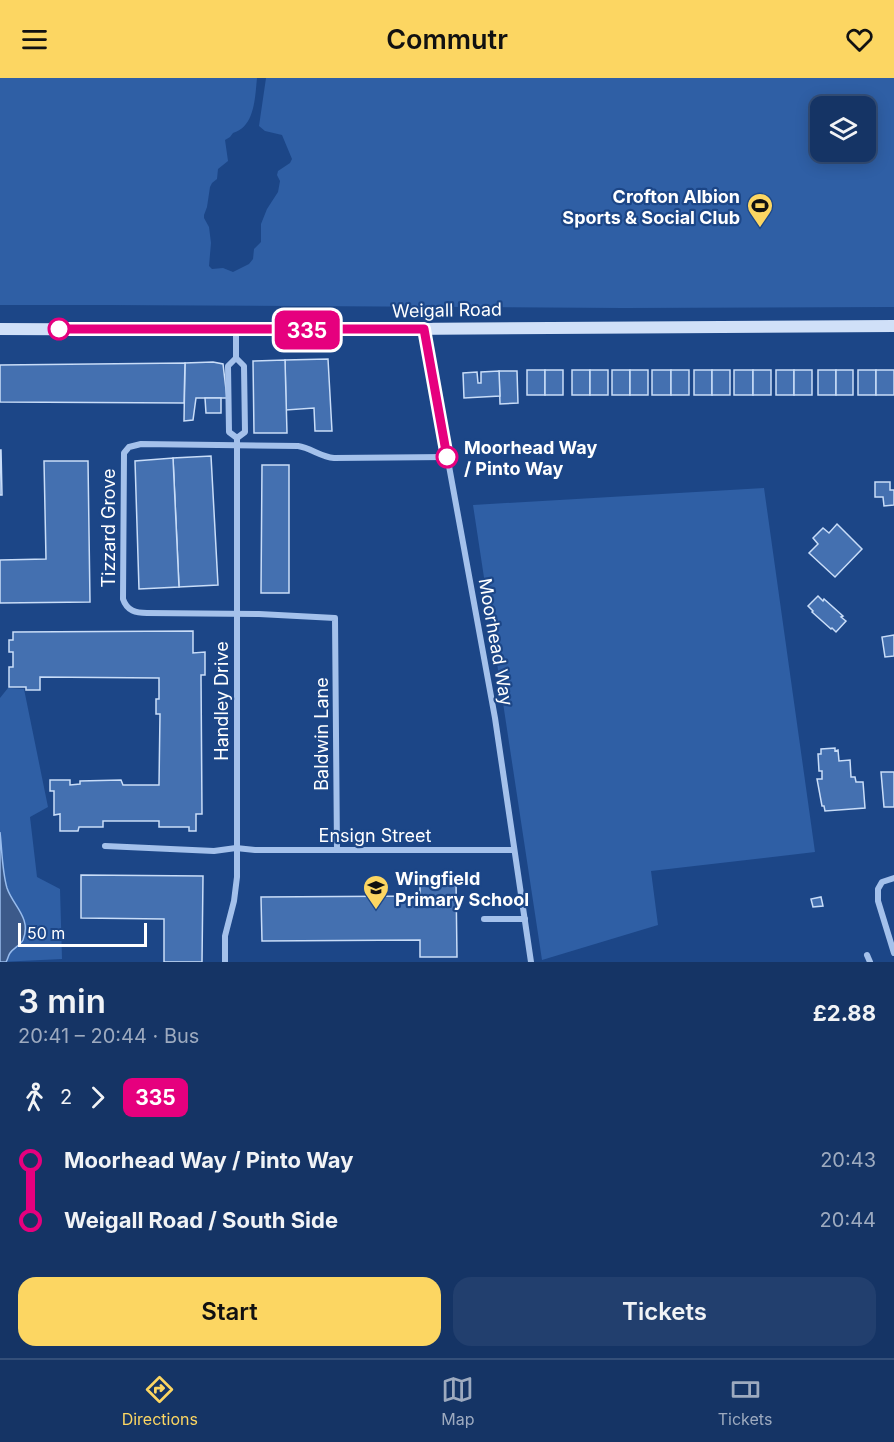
<!DOCTYPE html>
<html lang="en">
<head>
<meta charset="utf-8">
<style>
	:root { --surface:#153465; --page:#223f6e; --text:#f1f3f6; --muted:#9daabf; --line:#344f79; --accent:#fcd662 }
	body { margin:0; font-family:Inter,sans-serif; background:var(--page); color:var(--text); height:100vh; display:flex; flex-direction:column; font-size:22px; white-space:nowrap }
	* { box-sizing:border-box; margin:0 }
	p { font-size:20px; color:var(--muted) }
	.icon { flex:none; width:33px; height:33px; fill:none; stroke:currentColor; stroke-width:2; stroke-linecap:round; stroke-linejoin:round }
	.map { position:relative; height:884px; overflow:hidden }
	.details { display:flex; flex-direction:column; background:var(--surface); flex:1 }
	.details>* { flex:none }
	.badge { padding:0 12px; border-radius:9px; font-size:21px; line-height:39px }
	.tools { position:absolute; left:810px; top:18px; display:grid; gap:12px }
	.tools a { display:grid; place-items:center; width:66px; height:66px; border-radius:12px; background:var(--surface); box-shadow:0 3px 15px #0003,0 0 0 2px var(--line); font-size:30px }
	.scale { position:absolute; left:18px; bottom:15px; width:129px; box-sizing:border-box; padding-left:6px; border:3px solid #fff; border-top:0; font-size:16px; line-height:21px; white-space:nowrap; color:#fff; -webkit-text-stroke:4px #1c4687; paint-order:stroke }
	.map>.badge { position:absolute; translate:-50% -50%; box-shadow:0 0 0 3px #fff }
	.legs { display:flex; align-items:center; gap:9px; height:66px; padding:0 18px; font-size:20px }
	.legs p { margin-inline-start:auto }
	.head { display:flex; align-items:center; justify-content:space-between; height:102px; padding:0 18px }
	h1 { font-size:33px; font-weight:600; line-height:45px }
	.button { display:flex; gap:12px; margin-top:auto; padding:12px 18px }
	.button a { flex:1; height:69px; border-radius:18px; background:var(--accent); color:#111; font-size:24px; font-weight:600; line-height:69px; text-align:center }
	.button a+a { background:var(--page); color:var(--text) }
	ul { padding:0 18px; list-style:none }
	li { display:flex; align-items:center; gap:21px; height:60px; font-size:22px }
	li i { display:grid; place-items:center; width:9px; height:100%; margin:0 8px; background:currentColor }
	li i::after { content:''; width:15px; height:15px; margin:-8px; border:4px solid; border-radius:50%; background:var(--surface) }
	li p { margin-inline-start:auto }
	li:first-child i { background:linear-gradient(#0000 50%,currentColor 0) }
	li:last-child i { background:linear-gradient(currentColor 50%,#0000 0) }
	header { display:flex; justify-content:space-between; align-items:center; height:78px; padding:0 18px; background:var(--accent); color:#111; font-size:27px; font-weight:600 }
	.menu { display:flex; justify-content:space-around; align-items:center; height:84px; border-top:2px solid var(--line); background:var(--surface); font-size:16px; color:var(--muted) }
	.menu a { display:grid; justify-items:center; gap:3px }
	.menu .active { color:var(--accent) }
	.map>svg:first-child { display:block }
	.green { fill:#2f5fa5; fill-rule:evenodd }
	.water { fill:#3c5a8a; stroke:#98bced; stroke-width:1.5 }
	.building { fill:#4470b0; stroke:#c9ddf8; stroke-width:1.5 }
	.lines { fill:none; stroke-linecap:round; stroke-linejoin:round }
	.street { stroke:#a4c1eb; stroke-width:6 }
	.secondary { stroke:#d0e0f8; stroke-width:12 }
	.line-1-casing { stroke:#fff; stroke-width:14 }
	.line-1 { stroke:#e6007e; stroke-width:9 }
	.stop-1-dot { fill:#fff; stroke:#e6007e; stroke-width:3 }
	.labels { text-anchor:middle; dominant-baseline:central; stroke-width:4.5; stroke-linejoin:round; paint-order:stroke }
	.poi-label { font-size:18px; font-weight:bold; fill:#fff; stroke:#1c4687; text-anchor:end }
	.street-label { font-size:18px; fill:#fff; stroke:#1c4687 }
	.stop-label { font-size:18px; font-weight:bold; fill:#fff; stroke:#1c4687; text-anchor:start }
</style>
</head>
<body>
<header><svg class="icon" aria-label="menu" viewBox="0 0 24 24"><path d="M4 6h16M4 12h16M4 18h16"/></svg>Commutr<svg class="icon" aria-label="heart" viewBox="0 0 24 24"><path d="M12 20l-8-8c-3-5 5-10 8-4 3-6 11-1 8 4z"/></svg></header>
<div class="map">
<svg width="894" height="884" viewBox="0 0 894 884">
	<rect width="100%" height="100%" fill="#1c4687"/>
	<g class="green">
		<path d="M 0,0 L 257,0 C 255,19 255,49 233,55 L 230,59 L 225,62 L 228,83 L 218,91 L 217,101 L 212,105 L 210,109 L 207,129 L 204,137 L 204,140 L 209,149 L 211,165 L 209,188 L 212,191 L 223,190 L 233,194 L 249,186 L 253,181 L 254,171 L 261,164 L 261,146 L 267,131 L 278,114 L 280,103 L 277,97 L 278,93 L 290,85 L 292,81 L 282,57 L 265,53 L 259,48 L 266,0 L 894,0 L 894,229 L 623,230 L 107,227 L 0,227 ZM 820,28 L 866,28 L 866,74 L 820,74 Z"/>
		<path d="M 764,410 L 815,774 L 651,793 L 658,847 L 542,882 L 473,427 Z"/>
		<path d="M 8,610 L 24,611 L 48,729 L 30,739 L 37,799 L 60,811 L 62,881 L 0,884 L 0,620 Z"/>
	</g>
	<path class="water" d="M 0,754 C 2,771 2,793 7,810 C 13,828 32,840 23,862 C 20,868 13,870 10,875 C 8,878 8,881 6,884 L 0,884 Z"/>
	<g class="building">
		<path d="M 328,281 L 332,353 L 315,353 L 314,330 L 286,332 L 285,282 Z"/>
		<path d="M 285,282 L 287,355 L 254,355 L 253,283 Z"/>
		<path d="M 213,284 L 223,286 L 227,320 L 196,320 L 193,342 L 184,343 L 185,285 Z"/>
		<path d="M 185,285 L 184,325 L 0,324 L 0,287 Z"/>
		<rect x="527" y="292" width="18" height="25"/>
		<rect x="545" y="292" width="18" height="25"/>
		<rect x="572" y="292" width="18" height="25"/>
		<rect x="590" y="292" width="18" height="25"/>
		<rect x="612" y="292" width="18" height="25"/>
		<rect x="630" y="292" width="18" height="25"/>
		<rect x="652" y="292" width="19" height="25"/>
		<rect x="671" y="292" width="18" height="25"/>
		<rect x="694" y="292" width="18" height="25"/>
		<rect x="712" y="292" width="18" height="25"/>
		<rect x="734" y="292" width="19" height="25"/>
		<rect x="753" y="292" width="18" height="25"/>
		<rect x="776" y="292" width="18" height="25"/>
		<rect x="794" y="292" width="18" height="25"/>
		<rect x="818" y="292" width="18" height="25"/>
		<rect x="836" y="292" width="17" height="25"/>
		<rect x="858" y="292" width="18" height="25"/>
		<rect x="876" y="292" width="18" height="25"/>
		<path d="M 499,293 L 517,293 L 518,325 L 500,326 Z"/>
		<path d="M 499,293 L 500,318 L 464,320 L 463,295 L 477,294 L 478,305 L 481,305 L 481,294 Z"/>
		<path d="M 205,320 L 221,320 L 221,335 L 206,335 Z"/>
		<path d="M 0,372 L 1,372 L 2,417 L 0,417 Z"/>
		<path d="M 211,378 L 218,507 L 179,509 L 173,380 Z"/>
		<path d="M 173,380 L 179,509 L 139,511 L 135,383 Z"/>
		<path d="M 44,383 L 88,383 L 90,524 L 0,525 L 0,482 L 46,481 Z"/>
		<path d="M 262,387 L 289,387 L 289,515 L 261,515 Z"/>
		<path d="M 875,404 L 890,404 L 890,412 L 894,412 L 894,427 L 884,428 L 883,419 L 875,419 Z"/>
		<path d="M 837,446 L 862,471 L 835,499 L 809,475 L 818,466 L 813,460 L 823,450 L 829,455 Z"/>
		<path d="M 818,518 L 823,523 L 824,521 L 843,538 L 841,539 L 846,543 L 836,554 L 832,550 L 831,551 L 812,534 L 813,533 L 808,528 Z"/>
		<path d="M 193,553 L 193,575 L 205,574 L 205,597 L 201,597 L 202,736 L 196,736 L 196,753 L 189,753 L 189,749 L 159,749 L 159,743 L 103,743 L 103,749 L 79,749 L 78,753 L 60,753 L 60,736 L 54,737 L 54,713 L 50,713 L 50,702 L 70,702 L 70,707 L 80,706 L 80,703 L 121,702 L 123,707 L 159,707 L 160,636 L 156,636 L 156,621 L 159,621 L 159,600 L 40,599 L 40,612 L 26,612 L 26,609 L 9,609 L 9,589 L 13,589 L 13,574 L 9,574 L 9,562 L 13,562 L 13,554 Z"/>
		<path d="M 894,557 L 894,578 L 885,579 L 882,559 Z"/>
		<path d="M 835,670 L 835,673 L 838,672 L 839,683 L 850,682 L 851,699 L 855,699 L 856,704 L 863,704 L 865,730 L 825,733 L 824,728 L 822,728 L 817,701 L 822,701 L 822,693 L 819,693 L 818,676 L 821,676 L 821,671 Z"/>
		<path d="M 881,694 L 894,694 L 894,729 L 884,729 Z"/>
		<path d="M 81,797 L 203,798 L 202,884 L 164,884 L 164,841 L 81,840 Z"/>
		<path d="M 420,802 L 456,802 L 457,879 L 420,879 L 420,862 L 262,863 L 261,819 L 420,818 Z"/>
		<path d="M 821,819 L 823,828 L 813,829 L 811,821 Z"/>
	</g>
	<g class="lines">
		<g class="street">
			<path d="M 424,251 L 495,640 L 531,884"/>
			<path d="M 236,280 L 228,288 L 229,354 L 237,360"/>
			<path d="M 105,768 L 214,773 L 236,770 L 255,772 L 514,772"/>
			<path d="M 337,772 L 335,540 L 259,536 L 147,535 C 136,535 127,533 123,521 L 124,375 L 129,369 L 141,366 L 298,368 C 311,370 321,379 334,380 L 447,379"/>
			<path d="M 894,800 L 882,804 L 878,811 L 878,823 L 894,875"/>
			<path d="M 484,841 L 525,841"/>
			<path d="M 867,877 L 870,884"/>
			<path d="M 225,884 L 225,858 L 234,823 L 237,799 L 237,360 L 245,354 L 244,288 L 236,280 L 236,252"/>
		</g>
		<path class="secondary" d="M 0,251 L 236,252 L 894,248"/>
	</g>
	<g class="lines">
		<defs>
			<path id="line-1" d="M 59,251 L 424,251 L 447,379"/>
		</defs>
		<use href="#line-1" class="line-1-casing"/>
		<use href="#line-1" class="line-1"/>
	</g>
	<defs>
		<symbol id="stadium-pin" viewBox="-11 -11 22 30"><path d="M0 17L-7.5 6A9.5 9.5 0 1 1 7.5 6Z" fill="#fcd662" stroke="#1c4687"/><path d="M0-5a6.5 5 0 1 0 0 10a6.5 5 0 1 0 0-10ZM-3.5-1.8h7v3.6h-7Z" fill="#111"/></symbol>
		<symbol id="school-pin" viewBox="-11 -11 22 30"><path d="M0 17L-7.5 6A9.5 9.5 0 1 1 7.5 6Z" fill="#fcd662" stroke="#1c4687"/><path d="M0-5L7-2L0 1L-7-2ZM-4 1L0 2.5L4 1V4Q0 6-4 4Z" fill="#111"/></symbol>
	</defs>
	<g fill-rule="evenodd">
		<use href="#stadium-pin" x="745" y="113" width="30" height="40"/>
		<use href="#school-pin" x="361" y="795" width="30" height="40"/>
	</g>
	<g class="stop-1-dot">
		<circle cx="59" cy="251" r="10"/>
		<circle cx="447" cy="379" r="10"/>
	</g>
	<g class="labels">
		<g class="poi-label">
			<text x="740" y="118">Crofton Albion<tspan x="740" dy="21">Sports &amp; Social Club</tspan></text>
			<text x="395" y="800" text-anchor="start">Wingfield<tspan x="395" dy="21">Primary School</tspan></text>
		</g>
		<g class="street-label">
			<text transform="translate(447 232) rotate(-1)">Weigall Road</text>
			<text transform="translate(108 450) rotate(-90)">Tizzard Grove</text>
			<text transform="translate(496 564) rotate(80)">Moorhead Way</text>
			<text transform="translate(221 623) rotate(-90)">Handley Drive</text>
			<text transform="translate(321 656) rotate(-90)">Baldwin Lane</text>
			<text x="375" y="757">Ensign Street</text>
		</g>
		<g class="stop-label">
			<text x="464" y="369">Moorhead Way<tspan x="464" dy="21">/ Pinto Way</tspan></text>
		</g>
	</g>
</svg>
<div class="tools">
<a><svg class="icon" aria-label="layers" viewBox="0 0 24 24"><path d="M12 4l9 5-9 5-9-5zM3 14l9 5 9-5"/></svg></a>
</div>
<div class="scale">50 m</div>
<b class="badge" style="left:307px;top:252px;background:#e6007e;color:#fff">335</b>
</div>
<section class="details">
<div class="head"><div><h1>3 min</h1><p>20:41 – 20:44 · Bus</p></div><b>£2.88</b></div>
<div class="legs"><svg class="icon" aria-label="walk" viewBox="0 0 24 24"><circle cx="13" cy="4" r="2"/><path d="M13 8l-2 6 4 7M11 14l-3 7M7 12l3-4h3l4 4"/></svg>2<svg class="icon" aria-label="forward" viewBox="0 0 24 24"><path d="M9 5l7 7-7 7"/></svg><b class="badge" style="background:#e6007e;color:#fff">335</b></div>
<ul>
<li><i style="color:#e6007e"></i><b>Moorhead Way / Pinto Way</b><p>20:43</p></li>
<li><i style="color:#e6007e"></i><b>Weigall Road / South Side</b><p>20:44</p></li>
</ul>
<div class="button"><a>Start</a><a>Tickets</a></div>
</section>
<nav class="menu">
<a class="active"><svg class="icon" aria-label="directions" viewBox="0 0 24 24"><path d="M12 3l9 9-9 9-9-9zM9 14v-3h6M13 9l2 2-2 2"/></svg>Directions</a>
<a><svg class="icon" aria-label="map" viewBox="0 0 24 24"><path d="M3 6l6-2 6 2 6-2v14l-6 2-6-2-6 2zM9 4v14M15 6v14"/></svg>Map</a>
<a><svg class="icon" aria-label="tickets" viewBox="0 0 24 24"><path d="M3 7h18v10H3zM15 7v10"/></svg>Tickets</a>
</nav>
</body>
</html>
